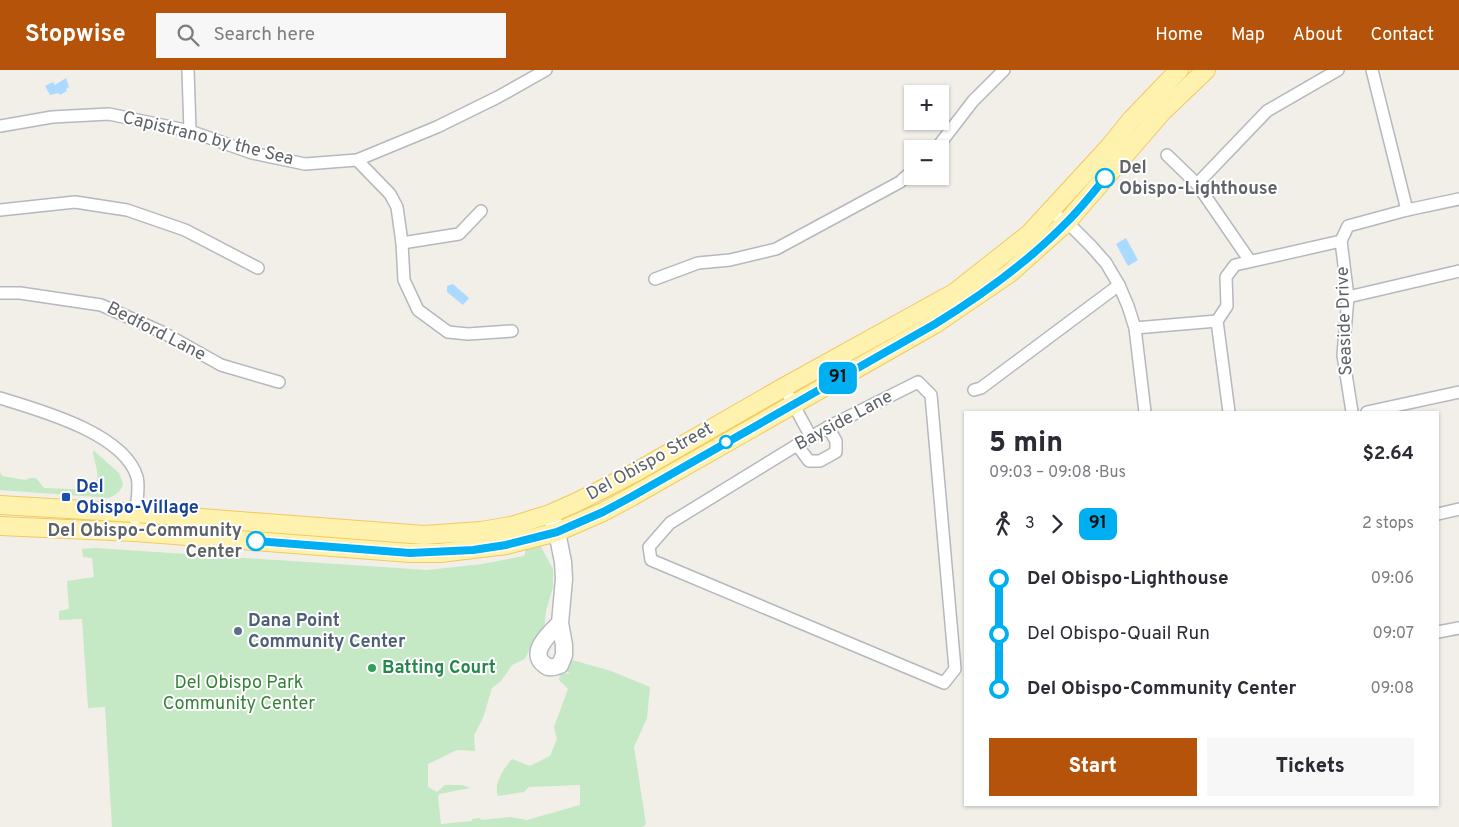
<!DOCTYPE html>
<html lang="en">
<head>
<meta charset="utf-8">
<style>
	:root { --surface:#fff; --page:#f7f7f7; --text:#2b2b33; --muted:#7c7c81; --accent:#b45309 }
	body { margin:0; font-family:Overpass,sans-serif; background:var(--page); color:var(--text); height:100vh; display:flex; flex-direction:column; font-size:19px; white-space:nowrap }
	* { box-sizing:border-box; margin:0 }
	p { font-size:16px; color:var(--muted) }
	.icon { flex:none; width:28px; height:28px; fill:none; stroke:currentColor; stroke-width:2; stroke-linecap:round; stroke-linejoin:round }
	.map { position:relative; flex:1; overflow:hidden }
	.panel { position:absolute; left:964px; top:341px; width:475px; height:395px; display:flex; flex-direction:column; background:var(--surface); border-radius:0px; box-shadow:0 1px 4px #0004 }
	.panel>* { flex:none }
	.badge { padding:0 10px; border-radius:8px; font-size:18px; line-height:32px }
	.controls { position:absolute; left:904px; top:15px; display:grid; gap:10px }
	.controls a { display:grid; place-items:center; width:45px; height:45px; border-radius:0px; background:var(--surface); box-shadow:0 1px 4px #0004; font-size:25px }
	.map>.badge { position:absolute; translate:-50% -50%; box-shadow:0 0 0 2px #fff }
	.legs { display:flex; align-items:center; gap:8px; height:55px; padding:0 25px; font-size:16px }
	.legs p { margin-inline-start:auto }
	.overview { display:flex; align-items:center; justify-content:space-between; height:85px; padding:0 25px }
	h1 { font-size:28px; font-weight:800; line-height:38px }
	.primary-button { display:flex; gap:10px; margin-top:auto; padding:10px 25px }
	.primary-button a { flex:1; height:58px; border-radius:0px; background:var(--accent); color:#fff; font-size:20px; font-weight:800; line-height:58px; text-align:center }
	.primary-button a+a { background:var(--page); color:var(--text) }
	ul { padding:0 25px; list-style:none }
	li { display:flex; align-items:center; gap:18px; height:55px; font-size:19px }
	li i { display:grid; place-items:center; width:8px; height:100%; margin:0 6px; background:currentColor }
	li i::after { content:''; width:12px; height:12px; margin:-6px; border:4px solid; border-radius:50%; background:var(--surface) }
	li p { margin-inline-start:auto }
	li:first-child i { background:linear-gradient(#0000 50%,currentColor 0) }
	li:last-child i { background:linear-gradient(currentColor 50%,#0000 0) }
	header { display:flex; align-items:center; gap:30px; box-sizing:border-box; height:70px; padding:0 25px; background:var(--accent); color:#fff }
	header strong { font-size:24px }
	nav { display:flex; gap:28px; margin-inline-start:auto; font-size:18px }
	.search { width:350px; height:45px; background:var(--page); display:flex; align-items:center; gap:12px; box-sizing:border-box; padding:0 18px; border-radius:0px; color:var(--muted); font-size:19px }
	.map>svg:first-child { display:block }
	.green { fill:#c5e8c5 }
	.water { fill:#aadaff }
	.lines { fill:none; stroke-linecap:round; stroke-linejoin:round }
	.street-casing { stroke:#b5b8bc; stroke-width:14 }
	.secondary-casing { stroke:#b6babf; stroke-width:19 }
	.primary-casing { stroke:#f2c960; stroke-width:20 }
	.street { stroke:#fff; stroke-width:11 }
	.secondary { stroke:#fff; stroke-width:16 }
	.primary { stroke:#fff2af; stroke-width:18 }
	.line-1-casing { stroke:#fff; stroke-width:11 }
	.line-1 { stroke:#00aff2; stroke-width:8 }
	.stop-1-dot { fill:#fff; stroke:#00aff2; stroke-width:2.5 }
	.transit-dot { fill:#1a4fb4; stroke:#fff; stroke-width:2 }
	.service-dot { fill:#5c6f8a; stroke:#fff; stroke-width:2 }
	.leisure-dot { fill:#2e9e5b; stroke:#fff; stroke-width:2 }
	.labels { text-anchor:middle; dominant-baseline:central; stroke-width:4; stroke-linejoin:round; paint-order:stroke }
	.street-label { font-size:18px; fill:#5f6368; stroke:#fff }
	.stop-label { font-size:18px; font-weight:bold; fill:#5f6368; stroke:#fff; text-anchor:start }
	.transit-label { font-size:18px; font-weight:bold; fill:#164399; stroke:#fff; text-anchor:start }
	.service-label { font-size:18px; font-weight:bold; fill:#4e5e75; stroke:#fff; text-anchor:start }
	.leisure-label { font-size:18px; font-weight:bold; fill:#27864d; stroke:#fff; text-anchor:start }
	.park-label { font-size:18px; fill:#348238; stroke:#fff }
</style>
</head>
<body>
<header>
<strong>Stopwise</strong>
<div class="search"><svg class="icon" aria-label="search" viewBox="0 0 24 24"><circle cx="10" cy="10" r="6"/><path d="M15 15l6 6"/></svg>Search here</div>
<nav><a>Home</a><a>Map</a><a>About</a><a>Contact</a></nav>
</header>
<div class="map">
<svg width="1459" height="757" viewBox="0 0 1459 757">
	<rect width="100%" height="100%" fill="#f1efe8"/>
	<g class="green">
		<path d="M 93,380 L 119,403 L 123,414 C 121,421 116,425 109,428 L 0,420 L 0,402 L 2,406 L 25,410 L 30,408 L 36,408 L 44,418 L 90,420 C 105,409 93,394 93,380 Z"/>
		<path d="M 528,474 L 540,475 L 553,499 L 553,517 L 546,541 L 544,560 C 535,569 530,578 525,589 L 512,595 L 501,611 L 492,618 L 483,648 L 474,665 L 475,681 L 457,680 L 428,694 L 428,717 L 437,722 L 445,715 L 463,715 L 470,718 L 439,724 L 438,728 L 441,754 L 472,751 L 472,749 L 480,748 L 481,750 L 510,747 L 527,750 L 580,735 L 580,715 L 529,717 L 524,722 L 498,726 C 493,714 504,698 512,689 L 530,696 L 550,686 L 557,669 L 554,657 L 568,619 L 559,610 L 560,604 L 570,603 L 562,599 L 564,593 L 572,590 L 611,601 L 650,617 L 647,648 L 634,677 L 646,754 L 643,757 L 112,757 L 105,637 L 88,638 L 82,549 L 59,550 L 59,541 L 69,539 L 67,511 L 94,507 L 92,488 L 83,487 L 82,479 L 96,478 L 427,500 L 482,494 L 524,486 Z"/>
	</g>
	<g class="water">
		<path d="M 66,8 L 69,17 L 66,19 L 67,21 L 60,25 L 58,23 L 50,25 L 45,16 L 53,12 L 55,15 Z"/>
		<path d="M 1126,168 L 1138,190 L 1128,196 L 1116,174 Z"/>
		<path d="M 453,214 L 469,228 L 463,235 L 447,222 L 447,216 Z"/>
	</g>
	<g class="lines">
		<defs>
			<g id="street">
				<path d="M 188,0 L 190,61"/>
				<path d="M 1372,0 L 1407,140"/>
				<path d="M 0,56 L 52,47 L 109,44 L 190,61 L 252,83 L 305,94 L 357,90 L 437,57 L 498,27 L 546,0"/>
				<path d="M 936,79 L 973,31 L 1004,0"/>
				<path d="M 1167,85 L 1197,114 L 1250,191"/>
				<path d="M 357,90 L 390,124 L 397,137 L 402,173 L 404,210 L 418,240 L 448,262 L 468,264 L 512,261"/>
				<path d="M 1197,114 L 1267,41 L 1338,0"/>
				<path d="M 0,140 L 75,132 L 127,140 L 185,160 L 258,198"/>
				<path d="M 1050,142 L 1067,152 L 1091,176 L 1106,193 L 1119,215 L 1128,236 L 1135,258 L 1145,342"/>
				<path d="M 402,173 L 459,164 L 481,141"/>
				<path d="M 655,209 L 698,193 L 730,190 L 776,179 L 900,112 L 912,101"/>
				<path d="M 0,223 L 20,223 L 101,235 L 164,263 L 221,295 L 279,312"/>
				<path d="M 1348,227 L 1459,201"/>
				<path d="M 1135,258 L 1217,251"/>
				<path d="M 918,312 L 931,325 L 955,599 L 944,613 L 651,490 L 649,477 L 670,453 L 797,375 L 828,357 Z"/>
				<path d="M 784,317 L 811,367"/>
				<path d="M 974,320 L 981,318 L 1119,215"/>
				<path d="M 0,328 C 39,340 124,363 137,407 C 140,417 136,438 135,449"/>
				<path d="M 1229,342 L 1217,251 L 1227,236 L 1226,207 L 1235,195 L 1341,171"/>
				<path d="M 1352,342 L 1343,285 L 1348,227 L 1341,171 L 1348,156 L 1407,140 L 1459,129"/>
				<path d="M 1367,342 L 1459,322"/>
				<path d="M 797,375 L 809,391 L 820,391 L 836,382 L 836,371 L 828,357"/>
				<path d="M 1438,444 L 1459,439"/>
				<path d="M 1438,562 L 1459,558"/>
			</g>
			<path id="secondary" d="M 550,444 L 557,462 L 563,492 L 564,509 L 560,553 L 564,575 L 564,585 L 560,595 C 555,597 549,599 545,595 C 527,583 551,562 560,553"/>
			<g id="primary">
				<path d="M 0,435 L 136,443 L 424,465 L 481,461 L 511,456 L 550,444 L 577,432 L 636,402 L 784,317 L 954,223 L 1029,164 L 1110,76 L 1131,50 L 1179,0"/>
				<path d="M 0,456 L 135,462 L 410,483 L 440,483 L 506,475 L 557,462 L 603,442 L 631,427 L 935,254 L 1010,203 L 1067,152 L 1162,42 L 1206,0"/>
			</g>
		</defs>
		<use href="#street" class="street-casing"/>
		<use href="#secondary" class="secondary-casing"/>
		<use href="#primary" class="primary-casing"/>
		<use href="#street" class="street"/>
		<use href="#secondary" class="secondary"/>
		<use href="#primary" class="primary"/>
	</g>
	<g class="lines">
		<defs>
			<path id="line-1" d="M 256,471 L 410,483 L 473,480 L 506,475 L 557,462 L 603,442 L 631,427 L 935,254 C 982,225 1028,192 1067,152 C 1081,138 1093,123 1105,108"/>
		</defs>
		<use href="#line-1" class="line-1-casing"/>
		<use href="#line-1" class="line-1"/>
	</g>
	<g class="stop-1-dot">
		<circle cx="1105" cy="108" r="9"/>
		<circle cx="726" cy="372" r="6"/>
		<circle cx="256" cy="471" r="9"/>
	</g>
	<rect class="transit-dot" x="61" y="422" width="10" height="10" rx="2.5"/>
	<circle class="service-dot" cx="238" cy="561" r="5"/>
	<circle class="leisure-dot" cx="372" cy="598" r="5"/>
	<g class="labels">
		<g class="street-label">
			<text transform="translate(208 69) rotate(14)">Capistrano by the Sea</text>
			<text transform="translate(1345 251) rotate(-92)">Seaside Drive</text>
			<text transform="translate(156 262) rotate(27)">Bedford Lane</text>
			<text transform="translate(844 351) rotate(-28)">Bayside Lane</text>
			<text transform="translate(650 392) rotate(-29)">Del Obispo Street</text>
		</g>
		<g class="stop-label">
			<text x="1119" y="98">Del<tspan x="1119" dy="21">Obispo-Lighthouse</tspan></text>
			<text x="242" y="461" text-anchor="end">Del Obispo-Community<tspan x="242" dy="21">Center</tspan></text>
		</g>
		<g class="transit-label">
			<text x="76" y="417">Del<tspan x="76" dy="21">Obispo-Village</tspan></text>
		</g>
		<g class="service-label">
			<text x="248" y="551">Dana Point<tspan x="248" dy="21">Community Center</tspan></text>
		</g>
		<g class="leisure-label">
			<text x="382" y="598">Batting Court</text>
		</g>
		<g class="park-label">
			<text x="239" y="613">Del Obispo Park<tspan x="239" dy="21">Community Center</tspan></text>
		</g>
	</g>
</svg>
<div class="controls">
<a>+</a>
<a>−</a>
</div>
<b class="badge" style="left:838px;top:308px;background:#00aff2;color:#111">91</b>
<section class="panel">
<div class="overview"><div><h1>5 min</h1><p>09:03 – 09:08 · Bus</p></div><b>$2.64</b></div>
<div class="legs"><svg class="icon" aria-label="walk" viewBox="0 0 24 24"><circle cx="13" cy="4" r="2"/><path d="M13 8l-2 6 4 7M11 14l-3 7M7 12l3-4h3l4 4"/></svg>3<svg class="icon" aria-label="forward" viewBox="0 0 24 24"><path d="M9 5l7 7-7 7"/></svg><b class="badge" style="background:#00aff2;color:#111">91</b><p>2 stops</p></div>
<ul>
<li><i style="color:#00aff2"></i><b>Del Obispo-Lighthouse</b><p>09:06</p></li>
<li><i style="color:#00aff2"></i><span>Del Obispo-Quail Run</span><p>09:07</p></li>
<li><i style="color:#00aff2"></i><b>Del Obispo-Community Center</b><p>09:08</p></li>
</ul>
<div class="primary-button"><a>Start</a><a>Tickets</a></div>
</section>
</div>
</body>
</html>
